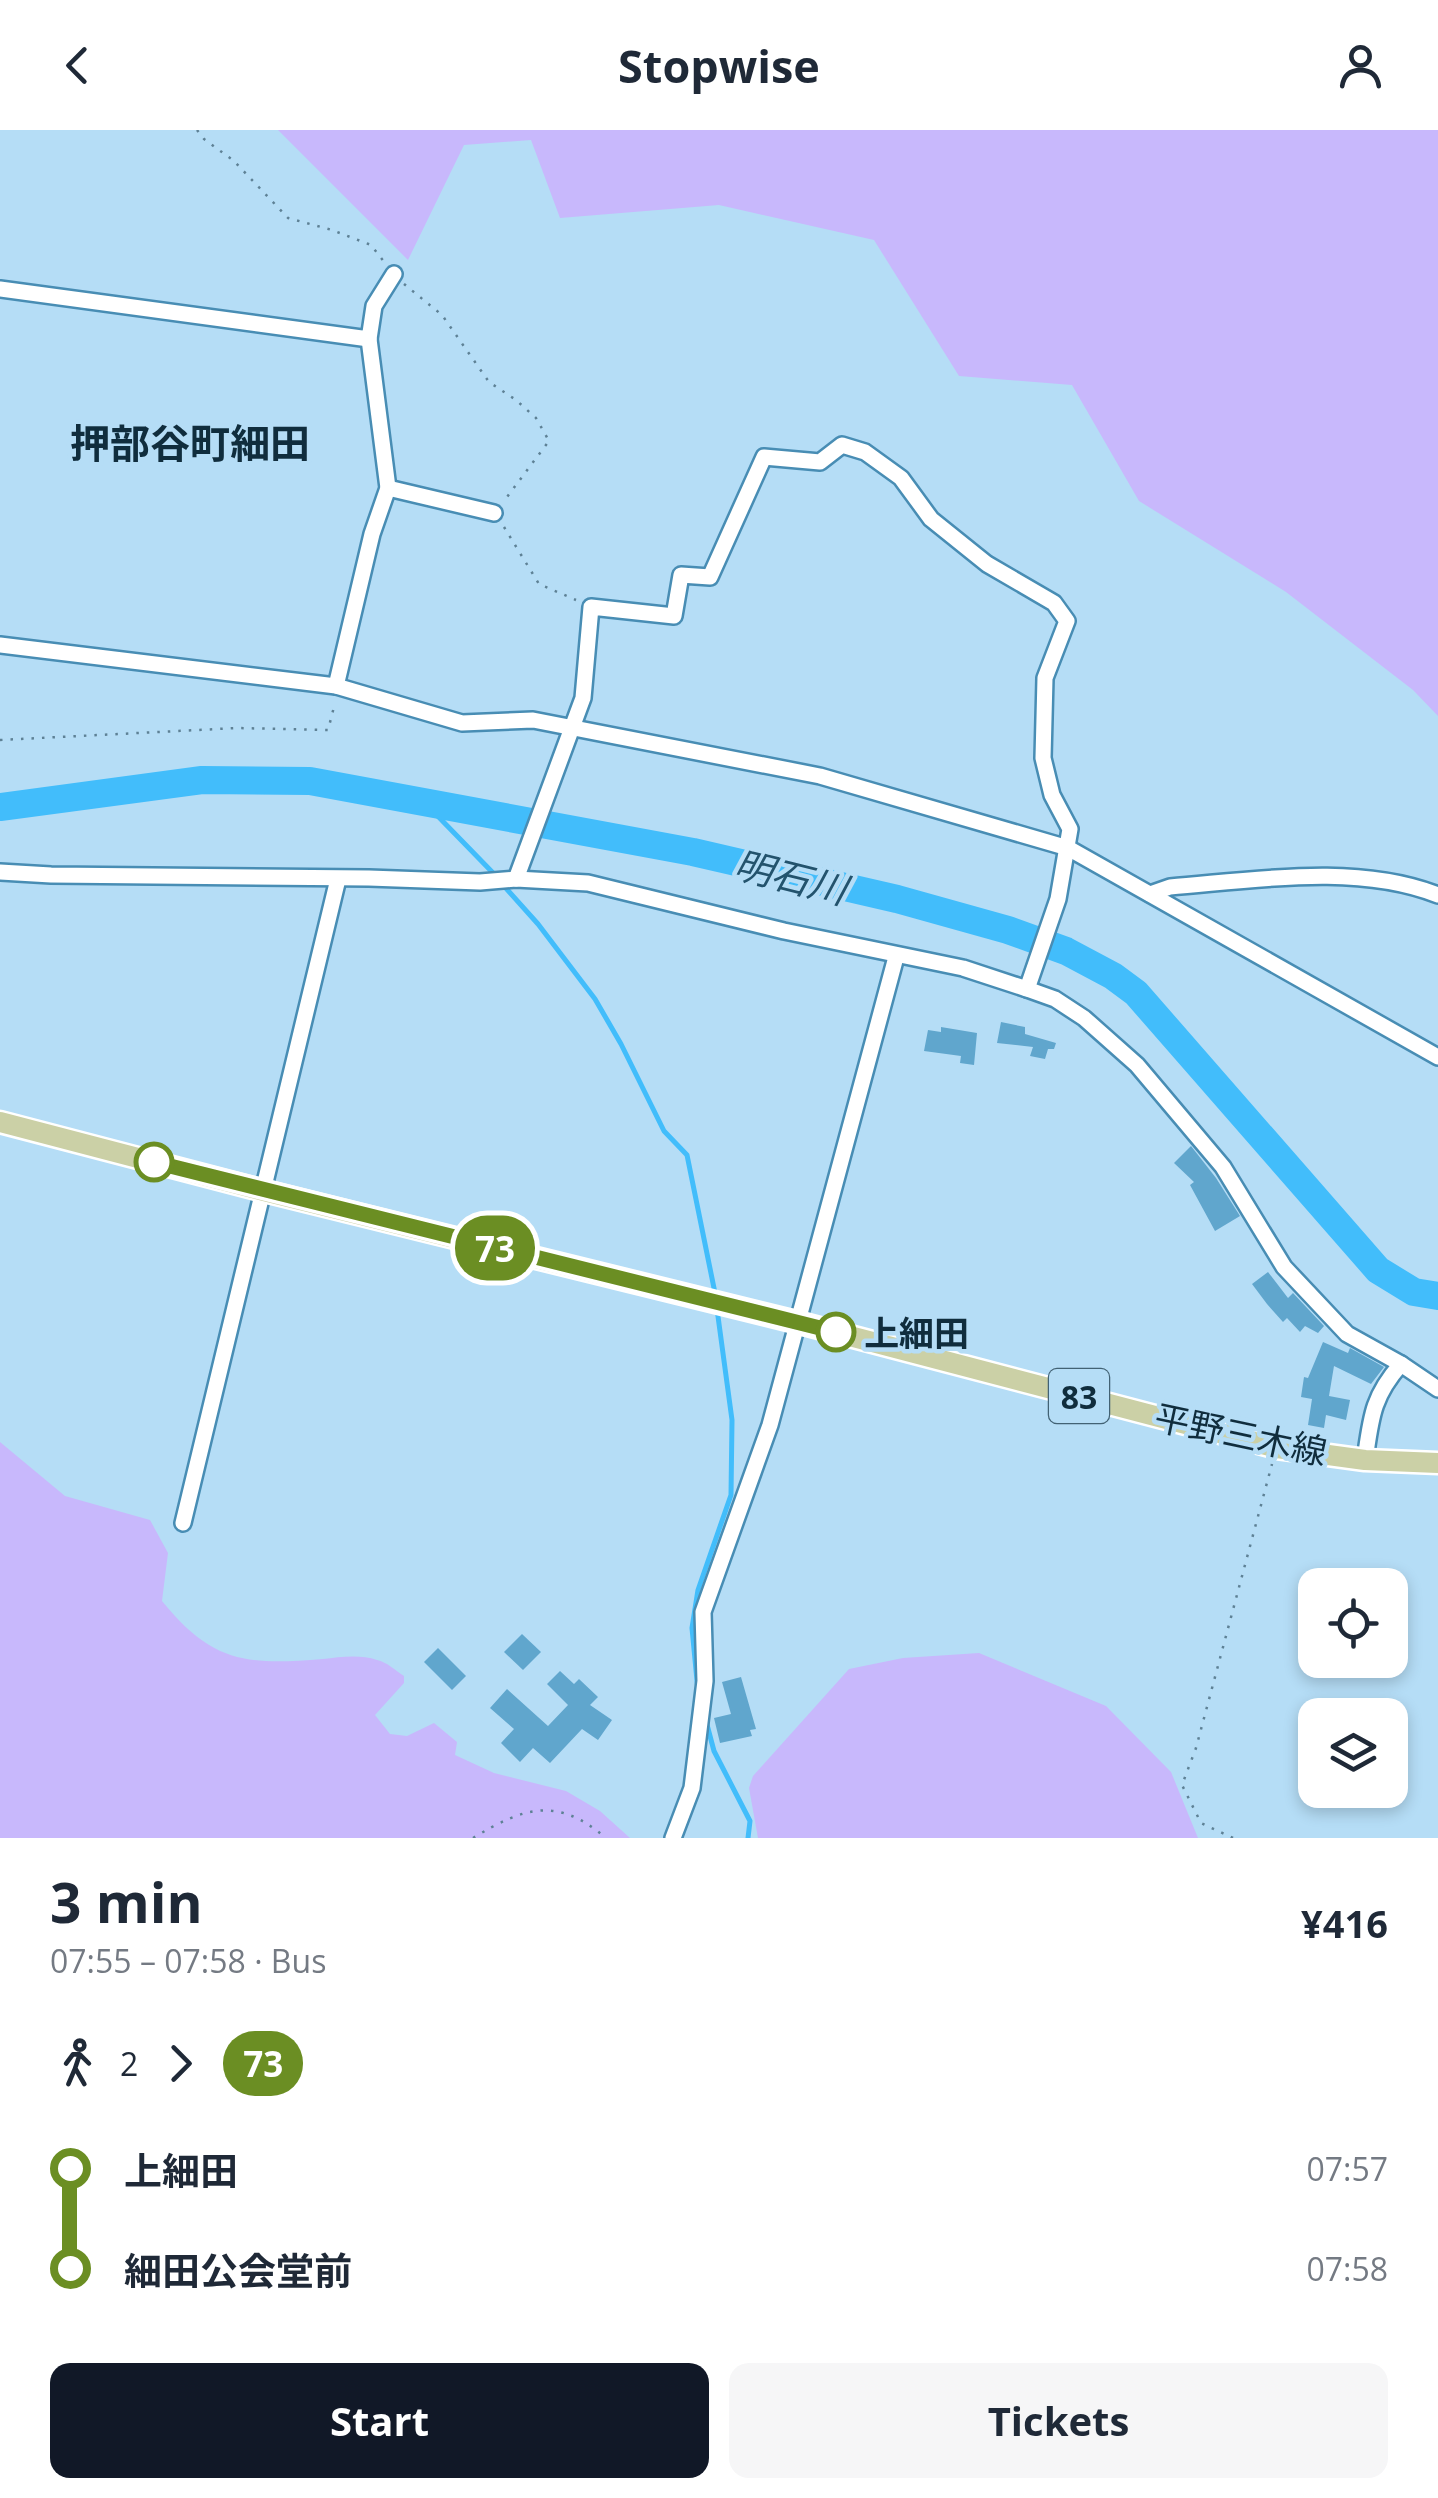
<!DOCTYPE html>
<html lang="en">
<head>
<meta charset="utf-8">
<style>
	:root { --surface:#fff; --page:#f6f6f7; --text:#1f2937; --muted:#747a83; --accent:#111827 }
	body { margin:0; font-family:"Open Sans","Noto Sans JP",sans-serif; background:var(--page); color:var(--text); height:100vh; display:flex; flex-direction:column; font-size:38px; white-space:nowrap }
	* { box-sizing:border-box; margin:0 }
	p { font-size:32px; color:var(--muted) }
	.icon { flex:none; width:55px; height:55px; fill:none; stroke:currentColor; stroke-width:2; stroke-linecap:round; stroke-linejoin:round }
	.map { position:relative; height:1708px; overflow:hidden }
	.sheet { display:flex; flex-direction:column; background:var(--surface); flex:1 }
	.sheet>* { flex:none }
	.badge { padding:0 20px; border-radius:32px; font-size:35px; line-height:65px }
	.buttons { position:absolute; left:1298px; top:1438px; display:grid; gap:20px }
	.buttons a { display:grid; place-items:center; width:110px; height:110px; border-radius:20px; background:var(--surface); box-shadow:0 5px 15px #0003; font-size:50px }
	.map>.badge { position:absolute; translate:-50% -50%; box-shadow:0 0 0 5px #fff }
	.legs { display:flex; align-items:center; gap:15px; height:110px; padding:0 50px; font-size:32px }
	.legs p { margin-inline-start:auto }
	.headline { display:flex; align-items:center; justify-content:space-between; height:170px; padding:0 50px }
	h1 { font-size:55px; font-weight:700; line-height:75px }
	.cta { display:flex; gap:20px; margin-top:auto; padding:20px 50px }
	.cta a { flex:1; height:115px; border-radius:20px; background:var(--accent); color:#fff; font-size:40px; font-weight:700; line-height:115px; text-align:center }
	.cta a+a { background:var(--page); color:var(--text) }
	ul { padding:0 50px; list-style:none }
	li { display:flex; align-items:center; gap:35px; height:100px; font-size:38px }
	li i { display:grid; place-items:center; width:15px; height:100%; margin:0 12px; background:currentColor }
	li i::after { content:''; width:25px; height:25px; margin:-12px; border:8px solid; border-radius:50%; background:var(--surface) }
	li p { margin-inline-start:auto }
	li:first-child i { background:linear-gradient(#0000 50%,currentColor 0) }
	li:last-child i { background:linear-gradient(currentColor 50%,#0000 0) }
	header { display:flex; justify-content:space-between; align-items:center; height:130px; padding:0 50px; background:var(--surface); font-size:45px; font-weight:700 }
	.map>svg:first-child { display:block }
	.green { fill:#c8b8fc }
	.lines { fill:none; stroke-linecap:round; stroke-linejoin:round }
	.stream { stroke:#42bdfb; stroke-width:5 }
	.river { stroke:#42bdfb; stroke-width:28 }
	.building { fill:#60a6cd }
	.minor-casing { stroke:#488db4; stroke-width:20 }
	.major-casing { stroke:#fff; stroke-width:25 }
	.path { stroke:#5e8195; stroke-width:2.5; stroke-dasharray:2.5 8; stroke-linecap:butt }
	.minor { stroke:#fff; stroke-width:15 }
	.major { stroke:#cbd0a6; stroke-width:20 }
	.line-1-casing { stroke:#fff; stroke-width:22 }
	.line-1 { stroke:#6b8e23; stroke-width:15 }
	.stop-1-dot { fill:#fff; stroke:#6b8e23; stroke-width:5 }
	.labels { text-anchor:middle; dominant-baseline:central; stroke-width:9; stroke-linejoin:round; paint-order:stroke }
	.shield { fill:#b5ddf6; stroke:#426274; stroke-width:2.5 }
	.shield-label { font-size:32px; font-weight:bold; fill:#102d3d }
	.stop-label { font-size:35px; font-weight:bold; fill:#102d3d; stroke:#b5ddf6; text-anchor:start }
	.street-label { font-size:35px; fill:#102d3d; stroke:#b5ddf6 }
	.water-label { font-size:38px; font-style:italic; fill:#23536d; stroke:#b5ddf6 }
	.quarter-label { font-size:40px; font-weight:bold; fill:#102d3d; stroke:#b5ddf6 }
</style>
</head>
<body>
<header><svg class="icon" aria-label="back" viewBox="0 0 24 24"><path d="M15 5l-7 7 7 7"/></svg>Stopwise<svg class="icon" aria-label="person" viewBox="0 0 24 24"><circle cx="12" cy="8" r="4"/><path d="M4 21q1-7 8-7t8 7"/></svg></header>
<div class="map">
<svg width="1438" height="1708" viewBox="0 0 1438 1708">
	<rect width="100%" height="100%" fill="#b5ddf6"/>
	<g class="green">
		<path d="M 278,0 L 1438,0 L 1438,586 L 1413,560 L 1286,462 L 1139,371 L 1072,255 L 959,246 L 874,110 L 719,75 L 560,88 L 531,10 L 464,15 L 408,130 Z"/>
		<path d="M 0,1312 L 65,1366 L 150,1390 L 168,1423 L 162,1471 C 213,1534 248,1535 323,1529 C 340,1527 360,1524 377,1530 C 387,1532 396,1541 404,1546 L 404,1553 L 375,1585 L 390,1604 L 407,1606 L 434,1593 L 457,1612 L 455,1625 L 494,1643 L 566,1661 L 600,1681 L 630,1708 L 0,1708 Z"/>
		<path d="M 979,1523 L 1106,1576 L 1171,1642 L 1198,1708 L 758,1708 L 749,1658 L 753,1646 L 849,1539 L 903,1528 Z"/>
	</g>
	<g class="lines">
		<g class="stream">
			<path d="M 426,674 L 497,747"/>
			<path d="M 504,756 L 538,794 L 595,869 L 621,914 L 664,1001 L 687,1025 L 716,1168"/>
			<path d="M 698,1561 L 692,1498 L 698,1460 L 731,1365 L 732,1290 L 717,1179"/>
			<path d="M 706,1591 L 714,1621 L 750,1691 L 748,1708"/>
		</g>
		<path class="river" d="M 0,677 L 202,650 L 310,651 L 693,722 L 897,769 L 1008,800 L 1066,821 L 1113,846 L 1136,863 L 1378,1140 L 1414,1162 L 1438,1166"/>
	</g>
	<g class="building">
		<path d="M 1001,892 L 1025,897 L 1025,904 L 1056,913 L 1054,919 L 1048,919 L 1045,929 L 1030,926 L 1033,917 L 997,913 Z"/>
		<path d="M 941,897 L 977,903 L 974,935 L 960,933 L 961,926 L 924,921 L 928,900 L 941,902 Z"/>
		<path d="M 1191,1016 L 1216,1048 L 1240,1086 L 1215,1101 L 1190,1055 L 1194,1052 L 1174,1033 Z"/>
		<path d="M 1268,1142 L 1288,1168 L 1293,1163 L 1324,1196 L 1318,1203 L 1305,1196 L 1300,1202 L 1287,1188 L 1283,1192 L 1267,1174 L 1252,1154 Z"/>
		<path d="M 1323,1212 L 1348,1223 L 1350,1218 L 1384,1237 L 1371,1254 L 1334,1236 L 1329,1266 L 1350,1270 L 1346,1290 L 1326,1285 L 1324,1298 L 1308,1295 L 1312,1269 L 1301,1267 L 1304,1247 L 1308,1248 Z"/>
		<path d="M 522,1504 L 541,1522 L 523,1540 L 504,1522 Z"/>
		<path d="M 438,1518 L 466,1546 L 452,1560 L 424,1532 Z"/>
		<path d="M 560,1541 L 574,1554 L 579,1549 L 598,1567 L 590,1575 L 612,1590 L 598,1610 L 582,1599 L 550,1633 L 533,1618 L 520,1632 L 501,1613 L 514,1599 L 490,1578 L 507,1559 L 548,1596 L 568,1575 L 547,1554 Z"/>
		<path d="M 741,1547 L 756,1599 L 750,1600 L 752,1606 L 720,1613 L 714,1588 L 731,1584 L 722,1552 Z"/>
	</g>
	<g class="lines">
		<defs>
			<g id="minor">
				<path d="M 0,159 L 369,209 L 374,176 L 394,144"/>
				<path d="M 388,358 L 494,383"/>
				<path d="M 0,515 L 336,556 L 462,593 L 533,590 L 820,646 L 1068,718 L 1438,927"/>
				<path d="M 336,556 L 372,404 L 388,358 L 369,209"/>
				<path d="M 0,742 L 51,745 L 369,748 L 480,752 L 516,749 L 588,753 L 784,801 L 963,838 L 1027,859 L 1055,869 L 1084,888 L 1137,935 L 1223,1037 L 1284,1137 L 1347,1204 L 1401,1234 L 1438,1259"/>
				<path d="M 516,749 L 583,568 L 591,477 L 674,486 L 681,445 L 710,447 L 764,327 L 820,332 L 842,315 L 865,322 L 901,348 L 931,389 L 987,434 L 1054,473 L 1067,491 L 1045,548 L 1043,628 L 1052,665 L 1070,699 L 1058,769 L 1027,859"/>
				<path d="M 1150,764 L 1170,757 C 1256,750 1357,733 1438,765"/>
				<path d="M 1365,1330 C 1371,1288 1372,1267 1401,1234"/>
				<path d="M 183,1393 L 338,749"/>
				<path d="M 673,1708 L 692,1658 L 705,1551 L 703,1482 L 770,1295 L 896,827"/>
			</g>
			<path id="major" d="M 0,992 L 264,1061 L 800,1193 L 1277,1318 L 1365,1330 L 1438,1333"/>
		</defs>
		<use href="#minor" class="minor-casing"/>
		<use href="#major" class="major-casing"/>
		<g class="path">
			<path d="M 197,0 L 204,9 L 234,31 L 288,88 L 332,100 L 371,115 L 385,133"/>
			<path d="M 404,154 L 442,185 L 489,252 L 516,270 L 536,288 L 549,311 L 504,371"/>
			<path d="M 504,397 L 539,454 L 576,470"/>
			<path d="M 0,610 L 237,598 L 328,600 L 335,573"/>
			<path d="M 473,1708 C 524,1677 557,1666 606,1708"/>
			<path d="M 1233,1708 L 1201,1693 L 1182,1655 L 1196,1618 L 1272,1334"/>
		</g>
		<use href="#minor" class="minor"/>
		<use href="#major" class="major"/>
	</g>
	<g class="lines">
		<defs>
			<path id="line-1" d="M 154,1032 L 836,1202"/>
		</defs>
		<use href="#line-1" class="line-1-casing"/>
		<use href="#line-1" class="line-1"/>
	</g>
	<g class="stop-1-dot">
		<circle cx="154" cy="1032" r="18"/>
		<circle cx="836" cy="1202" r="18"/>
	</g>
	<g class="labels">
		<rect class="shield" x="1049" y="1239" width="60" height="54" rx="8"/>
		<g class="shield-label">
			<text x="1079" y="1266">83</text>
		</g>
		<g class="stop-label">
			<text x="864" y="1202">上細田</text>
		</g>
		<g class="street-label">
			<text transform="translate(1241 1304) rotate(12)">平野三木線</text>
		</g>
		<g class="water-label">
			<text transform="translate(791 746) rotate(14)">明石川</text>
		</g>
		<g class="quarter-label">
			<text x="190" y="312">押部谷町細田</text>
		</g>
	</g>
</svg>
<div class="buttons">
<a><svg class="icon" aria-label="locate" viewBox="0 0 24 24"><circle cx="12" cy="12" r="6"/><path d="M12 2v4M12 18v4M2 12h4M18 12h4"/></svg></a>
<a><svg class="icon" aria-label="layers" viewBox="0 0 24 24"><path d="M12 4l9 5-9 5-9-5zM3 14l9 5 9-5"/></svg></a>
</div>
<b class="badge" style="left:495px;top:1118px;background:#6b8e23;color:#fff">73</b>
</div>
<section class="sheet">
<div class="headline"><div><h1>3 min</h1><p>07:55 – 07:58 · Bus</p></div><b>¥416</b></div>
<div class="legs"><svg class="icon" aria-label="walk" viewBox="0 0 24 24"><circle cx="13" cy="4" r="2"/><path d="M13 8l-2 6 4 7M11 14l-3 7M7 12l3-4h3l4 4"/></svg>2<svg class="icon" aria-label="forward" viewBox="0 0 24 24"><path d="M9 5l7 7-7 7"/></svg><b class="badge" style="background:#6b8e23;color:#fff">73</b></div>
<ul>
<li><i style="color:#6b8e23"></i><b>上細田</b><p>07:57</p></li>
<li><i style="color:#6b8e23"></i><b>細田公会堂前</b><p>07:58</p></li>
</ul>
<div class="cta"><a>Start</a><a>Tickets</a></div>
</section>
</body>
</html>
